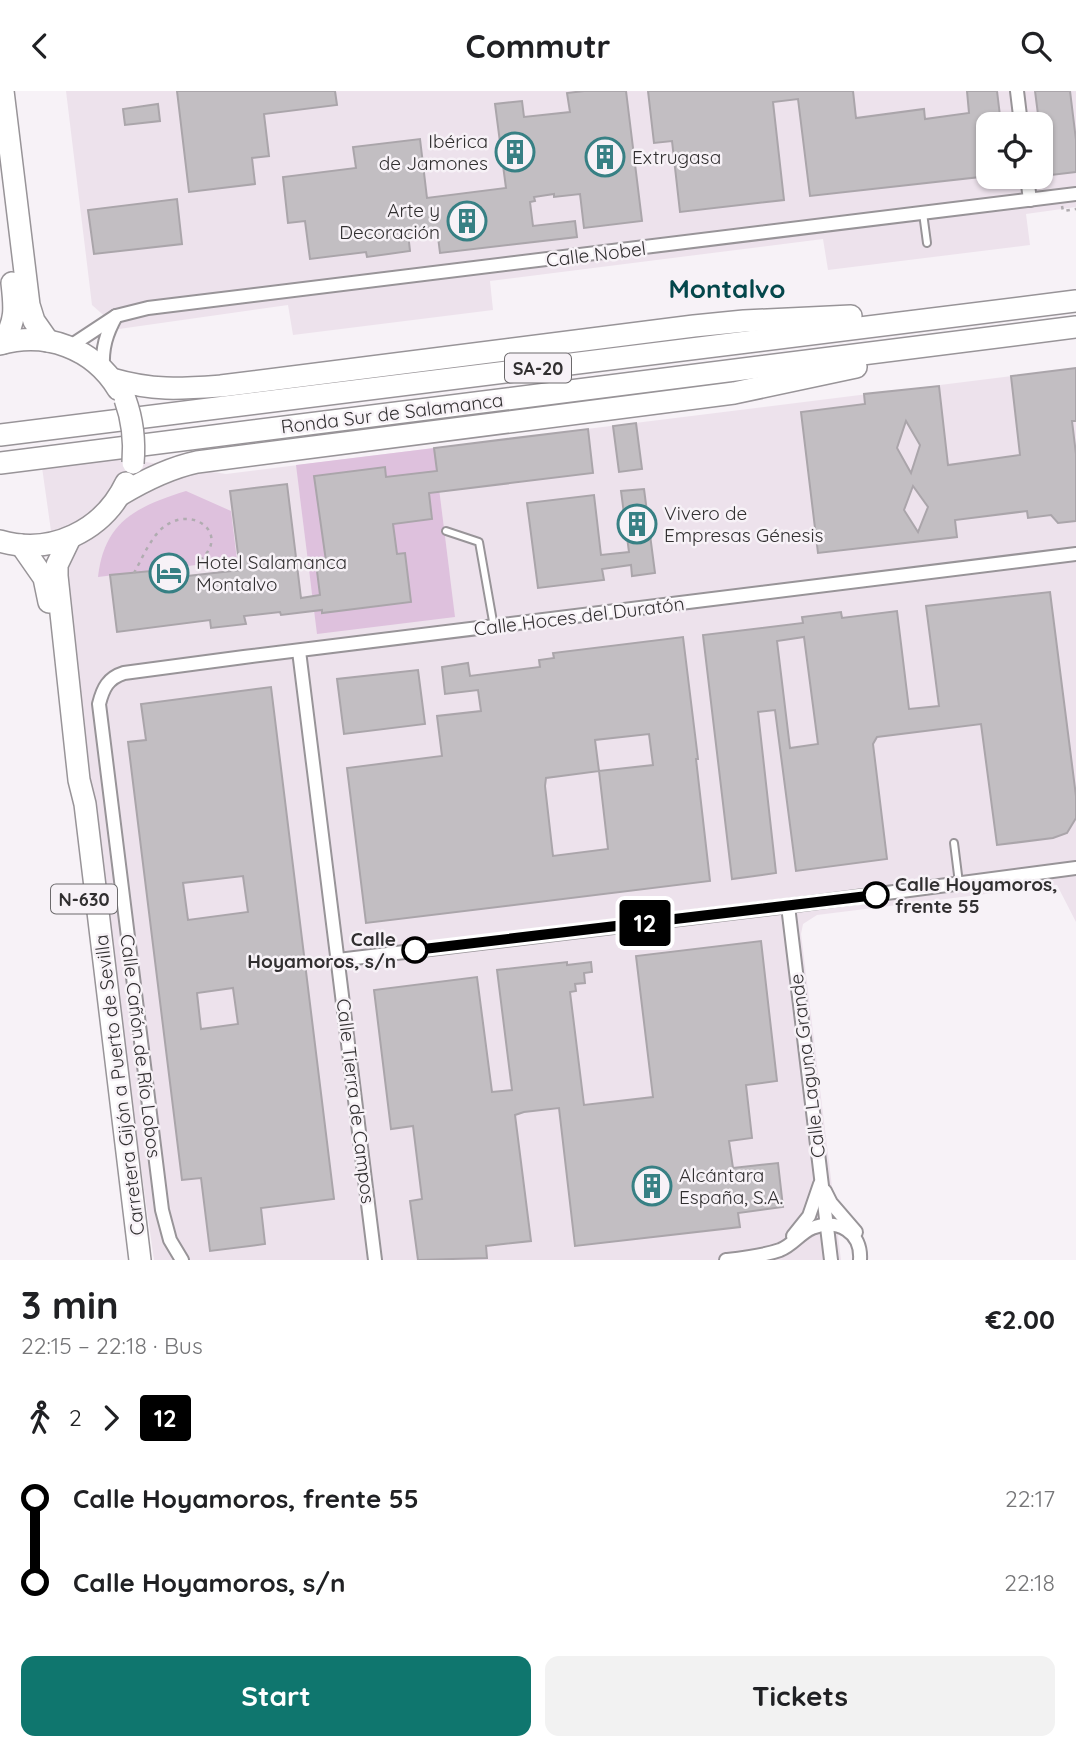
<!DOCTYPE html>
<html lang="en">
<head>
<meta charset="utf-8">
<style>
	:root { --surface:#fff; --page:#f2f2f2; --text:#202124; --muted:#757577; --accent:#0f766e }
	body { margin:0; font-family:Quicksand,sans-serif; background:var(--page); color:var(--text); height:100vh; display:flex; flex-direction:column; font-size:26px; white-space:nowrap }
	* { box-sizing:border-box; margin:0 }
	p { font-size:23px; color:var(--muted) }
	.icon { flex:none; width:38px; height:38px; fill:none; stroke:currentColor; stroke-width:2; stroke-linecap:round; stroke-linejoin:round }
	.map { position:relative; height:1169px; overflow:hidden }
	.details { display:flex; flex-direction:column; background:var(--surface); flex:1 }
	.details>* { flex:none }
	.badge { padding:0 14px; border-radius:5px; font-size:24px; line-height:46px }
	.buttons { position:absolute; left:976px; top:21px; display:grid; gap:14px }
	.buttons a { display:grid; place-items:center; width:77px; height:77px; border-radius:14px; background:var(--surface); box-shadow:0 2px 5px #0004; font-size:35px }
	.map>.badge { position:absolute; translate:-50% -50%; box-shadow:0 0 0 4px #fff }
	.legs { display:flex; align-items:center; gap:10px; height:77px; padding:0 21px; font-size:23px }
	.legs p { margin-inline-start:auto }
	.headline { display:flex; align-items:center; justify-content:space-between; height:119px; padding:0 21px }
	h1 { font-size:38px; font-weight:800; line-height:52px }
	.button { display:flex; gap:14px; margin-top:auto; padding:14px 21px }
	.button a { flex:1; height:80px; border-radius:14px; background:var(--accent); color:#fff; font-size:28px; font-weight:800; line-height:80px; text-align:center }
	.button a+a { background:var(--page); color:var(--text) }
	ul { padding:0 21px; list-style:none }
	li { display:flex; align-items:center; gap:24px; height:84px; font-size:26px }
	li i { display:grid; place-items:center; width:10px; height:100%; margin:0 9px; background:currentColor }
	li i::after { content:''; width:18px; height:18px; margin:-9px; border:5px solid; border-radius:50%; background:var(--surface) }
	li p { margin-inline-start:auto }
	li:first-child i { background:linear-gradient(#0000 50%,currentColor 0) }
	li:last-child i { background:linear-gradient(currentColor 50%,#0000 0) }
	header { display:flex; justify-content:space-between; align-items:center; height:91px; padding:0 21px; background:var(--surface); font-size:32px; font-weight:800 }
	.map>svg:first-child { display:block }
	.built { fill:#ede2ec; fill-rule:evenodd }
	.green { fill:#dec1dd }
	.building { fill:#c2bec2; stroke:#aaa5aa; stroke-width:2; fill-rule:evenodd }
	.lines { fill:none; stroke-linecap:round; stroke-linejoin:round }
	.service-casing { stroke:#989498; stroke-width:10 }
	.minor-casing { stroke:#989498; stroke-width:16 }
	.trunk-casing { stroke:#989498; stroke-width:24 }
	.path { stroke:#b0acb0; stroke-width:2.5; stroke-dasharray:3.5 5; stroke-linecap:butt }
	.service { stroke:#fff; stroke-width:6 }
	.minor { stroke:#fff; stroke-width:12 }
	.trunk { stroke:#fff; stroke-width:21 }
	.trunk-bridge-casing { stroke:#989498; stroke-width:24; stroke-linecap:butt }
	.trunk-bridge { stroke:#fff; stroke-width:21 }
	.line-1-casing { stroke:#fff; stroke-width:16 }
	.line-1 { stroke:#000; stroke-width:10 }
	.stop-1-dot { fill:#fff; stroke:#000; stroke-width:3.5 }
	.labels { text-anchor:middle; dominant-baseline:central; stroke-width:5; stroke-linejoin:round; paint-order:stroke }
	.shield { fill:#f7f2f7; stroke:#6c6a6c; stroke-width:2 }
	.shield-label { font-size:18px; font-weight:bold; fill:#312f30 }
	.poi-label { font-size:19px; fill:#312f30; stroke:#f7f2f7; text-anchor:start }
	.street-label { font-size:19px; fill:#312f30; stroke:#f7f2f7 }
	.stop-label { font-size:19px; font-weight:bold; fill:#312f30; stroke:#f7f2f7; text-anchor:start }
	.district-label { font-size:26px; font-weight:bold; fill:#04474b; stroke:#f7f2f7 }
</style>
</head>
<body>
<header><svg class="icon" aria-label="back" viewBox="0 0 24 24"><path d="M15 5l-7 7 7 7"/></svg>Commutr<svg class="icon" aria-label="search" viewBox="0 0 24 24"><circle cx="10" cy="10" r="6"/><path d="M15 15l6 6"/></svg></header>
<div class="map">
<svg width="1076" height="1169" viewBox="0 0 1076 1169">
	<rect width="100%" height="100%" fill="#f7f2f7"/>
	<g class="built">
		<path d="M 66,0 L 1076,0 L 1076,116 L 1026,123 L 1030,154 L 828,179 L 823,148 L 490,190 L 493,219 L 293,244 L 288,214 L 119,238 L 92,214 ZM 989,33 L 1041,33 L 1041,86 L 989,86 Z"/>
		<path d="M 1076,277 L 1076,831 L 1057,794 L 817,824 L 803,833 L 801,843 L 841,1169 L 154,1169 L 39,355 L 226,383 Z"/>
	</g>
	<g class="green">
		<path d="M 434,357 L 455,526 L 317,543 L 296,374 Z"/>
		<path d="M 186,400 L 231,420 L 237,469 L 98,486 C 104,430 138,415 186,400 Z"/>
	</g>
	<g class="building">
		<path d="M 177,0 L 335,0 L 337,14 L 264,23 L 269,65 L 252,67 L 255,93 L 189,101 Z"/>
		<path d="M 584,0 L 626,0 L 642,130 L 584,137 L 580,103 L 554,106 L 554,103 L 534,106 L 535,110 L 530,111 L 533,135 L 575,130 L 577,146 L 440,162 L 437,138 L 408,142 L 410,160 L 367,166 L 366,161 L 310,168 L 305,130 L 288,132 L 283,86 L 356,77 L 353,56 L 420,48 L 427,107 L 506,97 L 495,13 L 522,10 L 524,26 L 570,21 L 567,2 Z"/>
		<path d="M 648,0 L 853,0 L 856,27 L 924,18 L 925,28 L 969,22 L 967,0 L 997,0 L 1001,33 L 989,33 L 989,85 L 810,105 L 798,8 L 773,11 L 784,109 L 680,121 L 672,50 L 654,52 Z"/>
		<path d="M 1035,0 L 1070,0 L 1076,49 L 1076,81 L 1051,84 L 1045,78 Z"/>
		<path d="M 158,13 L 160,30 L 125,34 L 123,18 Z"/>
		<path d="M 177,108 L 182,153 L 94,163 L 88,119 Z"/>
		<path d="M 1076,277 L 1076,330 L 1072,330 L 1076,363 L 1076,430 L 1058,432 L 1051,424 L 1028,427 L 1027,420 L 955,429 L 957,446 L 818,462 L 801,321 L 865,313 L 864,303 L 939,295 L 948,374 L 1020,364 L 1011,285 ZM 906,330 L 920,354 L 911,382 L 897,357 ZM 913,395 L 928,416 L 918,441 L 904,419 Z"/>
		<path d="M 636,332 L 642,378 L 619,381 L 613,335 Z"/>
		<path d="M 588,338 L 593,382 L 429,402 L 432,428 L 393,433 L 397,463 L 405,462 L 411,511 L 322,522 L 322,519 L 281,524 L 280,521 L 244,525 L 246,533 L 211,537 L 210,529 L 117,541 L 110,484 L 151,480 L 152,489 L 240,479 L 230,400 L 287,393 L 301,507 L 320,504 L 316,472 L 326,470 L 314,385 L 385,376 L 386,386 L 437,380 L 434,357 Z"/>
		<path d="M 644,398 L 655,482 L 632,485 L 631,474 L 602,478 L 604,489 L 538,497 L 527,412 L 594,404 L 601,464 L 629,461 L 621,400 Z"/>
		<path d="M 1050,501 L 1076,705 L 1076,727 L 1067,742 L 1053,747 L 997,754 L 981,633 L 877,646 L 873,653 L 887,768 L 796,780 L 775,619 L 758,621 L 776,782 L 732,788 L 703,544 L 803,532 L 802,526 L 841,521 L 842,527 L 897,520 L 909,618 L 939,615 L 926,515 ZM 804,546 L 818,653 L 790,657 L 777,550 Z"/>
		<path d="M 683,546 L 698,668 L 696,668 L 710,790 L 366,832 L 347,677 L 442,665 L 437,625 L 481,620 L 478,599 L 445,603 L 442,576 L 468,572 L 470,585 L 540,576 L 539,569 L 554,567 L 553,562 ZM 649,643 L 653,674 L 599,680 L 595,649 ZM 599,680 L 608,758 L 553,765 L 545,695 L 546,687 Z"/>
		<path d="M 418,579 L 425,633 L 344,643 L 337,588 Z"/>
		<path d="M 271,596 L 334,1108 L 261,1117 L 265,1153 L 210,1160 L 201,1087 L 182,1089 L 128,651 L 146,649 L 141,613 ZM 243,785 L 248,821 L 188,829 L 183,792 ZM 233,897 L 238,933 L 201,938 L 197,902 Z"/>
		<path d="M 761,850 L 777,990 L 746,994 L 752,1047 L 729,1050 L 733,1077 L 778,1072 L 783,1116 L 738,1122 L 740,1136 L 575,1155 L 559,1017 L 524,1021 L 515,1024 L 531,1150 L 486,1155 L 487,1167 L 418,1169 L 410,1110 L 422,1108 L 413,1035 L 391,1038 L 374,899 L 477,886 L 492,1001 L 512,999 L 497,879 L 567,871 L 567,874 L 591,871 L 592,881 L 584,882 L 585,892 L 575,893 L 576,900 L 570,901 L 584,1014 L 653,1006 L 636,865 Z"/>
	</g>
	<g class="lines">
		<defs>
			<g id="service">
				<path d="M 923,122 L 927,152"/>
				<path d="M 446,440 L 479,451 L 494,536"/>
				<path d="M 954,752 L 959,792"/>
			</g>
			<g id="minor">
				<path d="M 1017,0 L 1021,33"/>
				<path d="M 1027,86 L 1030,109"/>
				<path d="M 69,256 L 116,225 L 148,217 L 1076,103"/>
				<path d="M 103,277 C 102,257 106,243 116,225"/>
				<path d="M 299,560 L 375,1169"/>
				<path d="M 788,815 L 831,1169"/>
				<path d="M 338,869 L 788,815 L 1076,777"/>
				<path d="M 825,1100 L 831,1112 L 856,1141"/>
				<path d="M 793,1145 L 809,1125 L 820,1093"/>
				<path d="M 182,1169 L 170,1149 L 162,1119 L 99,613 C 103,597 108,587 124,582 L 244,566 L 1076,463"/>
				<path d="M 726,1169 C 744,1167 763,1165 780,1159 C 793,1154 800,1142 812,1137 C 838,1127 862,1141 860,1169"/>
			</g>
			<g id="trunk">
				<path d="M 3,0 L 29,214 L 34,230 L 48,250"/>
				<path d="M 3,252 C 16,229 15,218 12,192"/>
				<path d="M 0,253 C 46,240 93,257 118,298"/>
				<path d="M 112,288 C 154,300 179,298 221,295 L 694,235 L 744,230 L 851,225"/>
				<path d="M 0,344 L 1076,210"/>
				<path d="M 0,372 L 1076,236"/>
				<path d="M 120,404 C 145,389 169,377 197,371 L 734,302 L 856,276"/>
				<path d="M 70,447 L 57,474 L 57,485 L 79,689 L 85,713 L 140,1169"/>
				<path d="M 0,450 C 51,465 103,440 126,392"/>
				<path d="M 21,454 L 44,487 L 49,511"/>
			</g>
		</defs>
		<use href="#service" class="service-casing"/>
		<use href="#minor" class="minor-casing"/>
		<use href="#trunk" class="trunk-casing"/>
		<g class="path">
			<path d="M 1062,115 L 1063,120 L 1076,118"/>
			<path d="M 134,482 C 142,468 151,445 165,435 C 196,413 233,447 196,472"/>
		</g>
		<use href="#service" class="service"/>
		<use href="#minor" class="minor"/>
		<use href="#trunk" class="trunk"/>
		<defs>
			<path id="trunk-bridge" d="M 125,308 C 133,330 135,349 133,372"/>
		</defs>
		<use href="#trunk-bridge" class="trunk-bridge-casing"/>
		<use href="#trunk-bridge" class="trunk-bridge"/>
	</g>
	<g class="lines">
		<defs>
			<path id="line-1" d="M 415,859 L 876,804"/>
		</defs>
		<use href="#line-1" class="line-1-casing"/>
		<use href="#line-1" class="line-1"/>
	</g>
	<defs>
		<symbol id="building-ring" viewBox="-11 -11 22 22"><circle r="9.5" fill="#f7f2f7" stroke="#378084" stroke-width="1.5"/><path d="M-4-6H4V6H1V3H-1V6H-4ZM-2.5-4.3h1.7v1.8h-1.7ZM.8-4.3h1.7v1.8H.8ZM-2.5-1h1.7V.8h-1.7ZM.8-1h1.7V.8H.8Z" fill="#378084"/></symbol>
		<symbol id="hotel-ring" viewBox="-11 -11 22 22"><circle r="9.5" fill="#f7f2f7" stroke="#378084" stroke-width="1.5"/><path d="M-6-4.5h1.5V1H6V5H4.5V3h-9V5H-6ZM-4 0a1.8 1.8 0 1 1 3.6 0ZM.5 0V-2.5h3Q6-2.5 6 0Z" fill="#378084"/></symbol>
	</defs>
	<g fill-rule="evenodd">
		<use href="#building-ring" x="493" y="39" width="44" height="44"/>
		<use href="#building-ring" x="583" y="44" width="44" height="44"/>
		<use href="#building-ring" x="445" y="108" width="44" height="44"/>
		<use href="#building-ring" x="615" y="411" width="44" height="44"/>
		<use href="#hotel-ring" x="147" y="460" width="44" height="44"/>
		<use href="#building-ring" x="630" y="1073" width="44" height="44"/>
	</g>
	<g class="stop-1-dot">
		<circle cx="876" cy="804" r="12"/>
		<circle cx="415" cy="859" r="12"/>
	</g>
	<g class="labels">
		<g class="shield">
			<rect x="505" y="262.5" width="66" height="29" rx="5"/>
			<rect x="51" y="793.5" width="66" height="29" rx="5"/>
		</g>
		<g class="shield-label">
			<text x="538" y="277">SA-20</text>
			<text x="84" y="808">N-630</text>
		</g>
		<g class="poi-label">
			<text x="488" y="50" text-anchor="end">Ibérica<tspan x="488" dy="22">de Jamones</tspan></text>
			<text x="632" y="66">Extrugasa</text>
			<text x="440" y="119" text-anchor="end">Arte y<tspan x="440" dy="22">Decoración</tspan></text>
			<text x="664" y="422">Vivero de<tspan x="664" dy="22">Empresas Génesis</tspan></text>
			<text x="196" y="471">Hotel Salamanca<tspan x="196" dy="22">Montalvo</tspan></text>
			<text x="679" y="1084">Alcántara<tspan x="679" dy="22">España, S.A.</tspan></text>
		</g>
		<g class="street-label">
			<text transform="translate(596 163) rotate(-7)">Calle Nobel</text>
			<text transform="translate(392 322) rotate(-7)">Ronda Sur de Salamanca</text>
			<text transform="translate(579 525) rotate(-7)">Calle Hoces del Duratón</text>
			<text transform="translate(141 955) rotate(83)">Calle Cañón de Río Lobos</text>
			<text transform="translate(807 975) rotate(-97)">Calle Laguna Grande</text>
			<text transform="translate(119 994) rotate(-97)">Carretera Gijón a Puerto de Sevilla</text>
			<text transform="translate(356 1010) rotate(83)">Calle Tierra de Campos</text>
		</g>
		<g class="stop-label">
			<text x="895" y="793">Calle Hoyamoros,<tspan x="895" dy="22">frente 55</tspan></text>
			<text x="396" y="848" text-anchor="end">Calle<tspan x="396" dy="22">Hoyamoros, s/n</tspan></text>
		</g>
		<g class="district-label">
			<text x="727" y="197">Montalvo</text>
		</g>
	</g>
</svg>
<div class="buttons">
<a><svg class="icon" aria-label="locate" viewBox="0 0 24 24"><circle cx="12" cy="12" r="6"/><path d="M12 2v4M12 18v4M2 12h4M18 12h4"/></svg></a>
</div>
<b class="badge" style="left:645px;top:832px;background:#000;color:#fff">12</b>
</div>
<section class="details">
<div class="headline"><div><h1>3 min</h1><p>22:15 – 22:18 · Bus</p></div><b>€2.00</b></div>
<div class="legs"><svg class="icon" aria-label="walk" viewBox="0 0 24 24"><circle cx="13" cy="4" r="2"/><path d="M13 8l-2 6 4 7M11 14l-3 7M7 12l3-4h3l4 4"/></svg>2<svg class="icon" aria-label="forward" viewBox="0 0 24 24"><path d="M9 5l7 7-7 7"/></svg><b class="badge" style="background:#000;color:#fff">12</b></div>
<ul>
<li><i style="color:#000"></i><b>Calle Hoyamoros, frente 55</b><p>22:17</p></li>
<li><i style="color:#000"></i><b>Calle Hoyamoros, s/n</b><p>22:18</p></li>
</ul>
<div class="button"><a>Start</a><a>Tickets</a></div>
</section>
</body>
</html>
